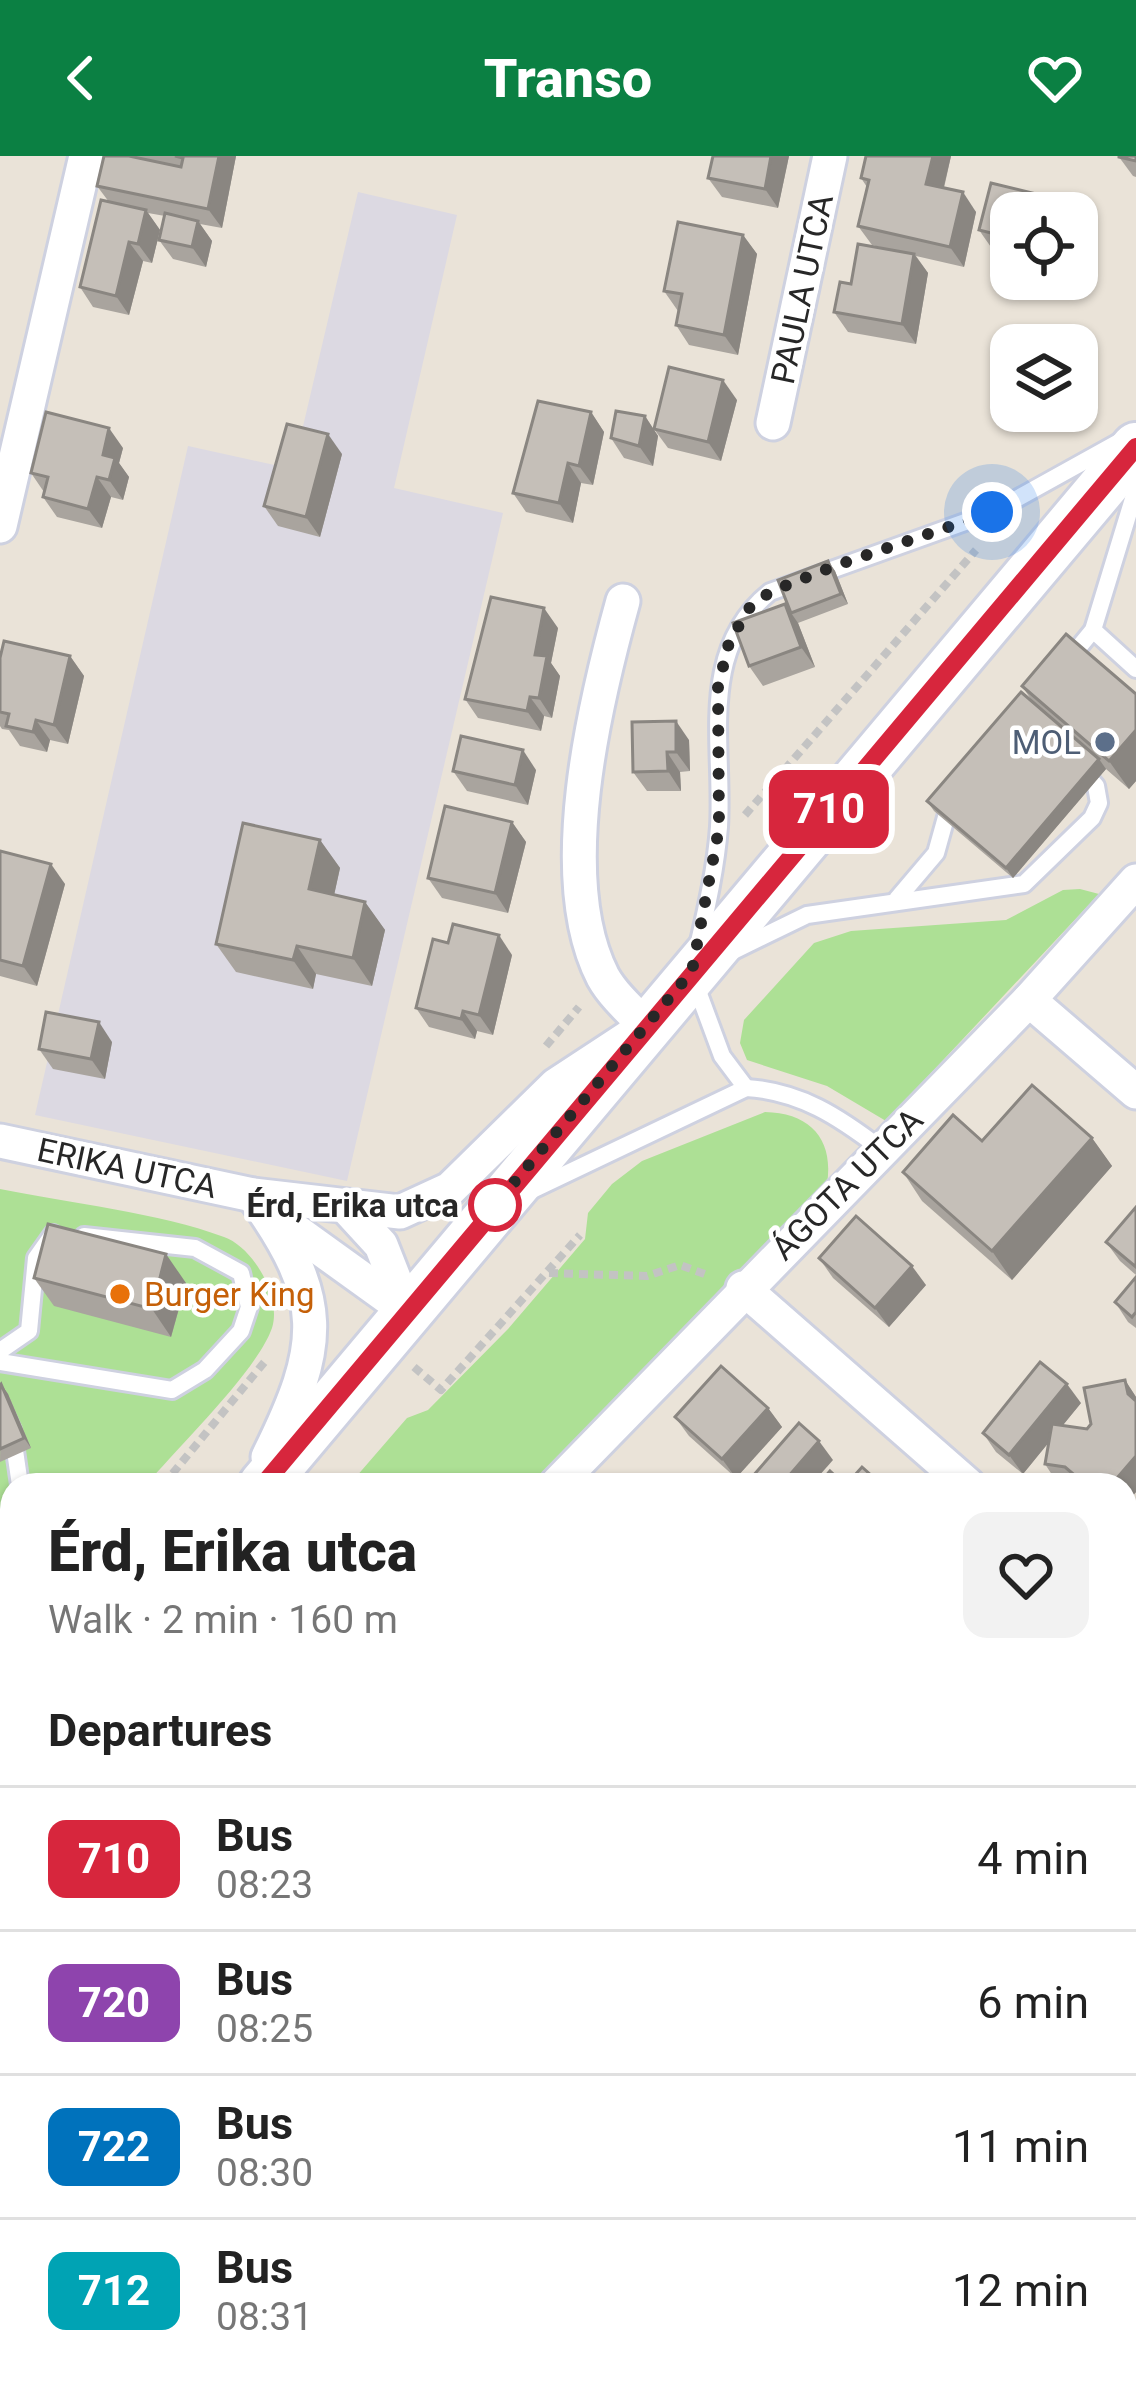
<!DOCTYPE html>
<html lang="en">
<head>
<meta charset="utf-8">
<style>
	:root { --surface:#fff; --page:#f2f2f2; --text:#222; --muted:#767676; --line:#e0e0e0; --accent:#0b8043 }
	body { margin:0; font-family:Roboto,sans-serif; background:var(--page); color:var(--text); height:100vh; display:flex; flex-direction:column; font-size:45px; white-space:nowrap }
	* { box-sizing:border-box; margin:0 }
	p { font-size:39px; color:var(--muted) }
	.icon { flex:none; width:66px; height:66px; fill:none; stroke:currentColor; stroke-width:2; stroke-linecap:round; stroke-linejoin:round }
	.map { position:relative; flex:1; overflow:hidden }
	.drawer { position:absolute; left:0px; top:1317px; width:1137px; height:915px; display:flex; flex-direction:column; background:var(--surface); border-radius:36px 36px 0 0; box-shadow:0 3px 9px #0004 }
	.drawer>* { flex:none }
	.badge { padding:0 24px; border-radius:18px; font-size:42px; line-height:78px }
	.fabs { position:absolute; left:990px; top:36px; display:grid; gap:24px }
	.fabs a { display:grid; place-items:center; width:108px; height:108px; border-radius:24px; background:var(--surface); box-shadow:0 3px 9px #0004; font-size:60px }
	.you { position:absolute; width:60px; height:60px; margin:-30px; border:9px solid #fff; border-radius:50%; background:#1a73e8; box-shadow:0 0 0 18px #1a73e833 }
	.map>.badge { position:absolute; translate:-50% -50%; box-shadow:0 0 0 6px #fff }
	h2 { padding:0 48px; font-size:45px; line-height:108px }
	.round { display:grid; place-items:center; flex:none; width:126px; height:126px; border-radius:24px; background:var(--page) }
	.head { display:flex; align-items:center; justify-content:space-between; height:204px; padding:0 48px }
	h1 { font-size:57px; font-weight:800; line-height:90px }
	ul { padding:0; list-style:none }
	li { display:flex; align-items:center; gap:36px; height:144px; padding:0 48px; border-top:3px solid var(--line) }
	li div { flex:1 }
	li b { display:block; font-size:45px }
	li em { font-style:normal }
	li .badge { min-width:132px; font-weight:700; text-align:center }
	header { display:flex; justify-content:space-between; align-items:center; height:156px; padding:0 48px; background:var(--accent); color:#fff; font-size:54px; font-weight:800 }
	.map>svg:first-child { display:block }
	.industrial { fill:#dcd9e2 }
	.green { fill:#ade095 }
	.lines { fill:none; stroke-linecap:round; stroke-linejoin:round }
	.service-casing { stroke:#ced1e0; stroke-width:22 }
	.minor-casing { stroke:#ced1e0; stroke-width:39 }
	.secondary-casing { stroke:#ced1e0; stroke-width:54 }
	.path { stroke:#c3c3c3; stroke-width:8; stroke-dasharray:9 6; stroke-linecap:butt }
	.service { stroke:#fff; stroke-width:16 }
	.minor { stroke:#fff; stroke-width:33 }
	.secondary { stroke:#fff; stroke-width:48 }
	.wall { fill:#a9a49e }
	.shaded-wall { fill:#8a8681 }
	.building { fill:#c5bfb8; stroke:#8a8681; stroke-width:3 }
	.line-casing { stroke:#fff; stroke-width:27 }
	.line { stroke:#d7263d; stroke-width:18 }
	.walk { stroke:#272727; stroke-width:12; stroke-dasharray:0 21.6 }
	.service-dot { fill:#5c6f8a; stroke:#fff; stroke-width:4.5 }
	.stop-dot { fill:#fff; stroke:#d7263d; stroke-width:6 }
	.food-dot { fill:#e8710a; stroke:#fff; stroke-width:4.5 }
	.labels { text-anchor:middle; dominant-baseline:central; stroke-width:9; stroke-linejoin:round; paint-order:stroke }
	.street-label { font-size:33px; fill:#272727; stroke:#fff }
	.service-label { font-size:33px; fill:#4e5e75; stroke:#fff; text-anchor:end }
	.stop-label { font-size:33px; font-weight:bold; fill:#272727; stroke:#fff; text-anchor:end }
	.food-label { font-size:33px; fill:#c56008; stroke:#fff; text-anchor:start }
</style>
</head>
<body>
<header><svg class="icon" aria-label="back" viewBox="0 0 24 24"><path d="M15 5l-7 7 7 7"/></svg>Transo<svg class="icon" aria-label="heart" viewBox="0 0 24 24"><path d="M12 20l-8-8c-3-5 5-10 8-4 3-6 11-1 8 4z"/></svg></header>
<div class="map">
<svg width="1136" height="2231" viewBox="0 0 1136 2231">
	<rect width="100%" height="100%" fill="#eae3d8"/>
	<path class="industrial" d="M 358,36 L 457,59 L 394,332 L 503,357 L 347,1025 L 35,959 L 188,290 L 293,313 Z"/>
	<g class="green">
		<path d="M 1080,733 L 1099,738 L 886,965 L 827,930 L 747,904 L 740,887 L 744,864 L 814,787 L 851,775 L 1006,764 L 1063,734 Z"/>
		<path d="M 765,956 C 811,957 834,984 827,1028 L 544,1329 L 349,1329 L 407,1262 L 428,1254 L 508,1173 L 585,1083 L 588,1057 L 612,1028 L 642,1005 Z"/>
		<path d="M 0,1033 C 69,1047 160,1057 224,1081 C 253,1091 282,1141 272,1172 C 257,1215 178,1291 146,1329 L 12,1329 L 12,1497 L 0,1513 Z"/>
		<path d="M 12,1751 L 12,1922 L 0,1922 L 0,1766 Z"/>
		<path d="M 0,2115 L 12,2120 L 12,2220 L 43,2220 L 44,2231 L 0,2231 Z"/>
	</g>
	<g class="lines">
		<defs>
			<g id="service">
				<path d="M 1093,474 L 1136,513"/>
				<path d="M 1066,507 L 1093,474 L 1136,333"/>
				<path d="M 897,743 L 936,697 L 950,647"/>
				<path d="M 698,790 C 707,751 716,711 719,671 C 724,589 697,495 770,436 L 993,356 L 1119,286"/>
				<path d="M 731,796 L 807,759 L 1024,728 L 1092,662 L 1099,647 L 1096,630 L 1082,614"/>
				<path d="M 746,932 C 800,935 839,961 881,993"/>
				<path d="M 530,1035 L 746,932 L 722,900 L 695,827"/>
				<path d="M 0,1195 L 29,1175 L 36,1102 L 53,1078"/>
				<path d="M 0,1206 L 172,1234 L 205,1214 L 241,1175 L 249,1151 L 241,1117 L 195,1092 L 84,1080"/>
				<path d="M 0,1248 L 12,1274 L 20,1329"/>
				<path d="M 0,1385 L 12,1368"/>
				<path d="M 0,1501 L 12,1506"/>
			</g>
			<g id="minor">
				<path d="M 773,267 L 830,0"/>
				<path d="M 0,370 L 86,0"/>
				<path d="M 1029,844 L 1136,936"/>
				<path d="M 0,985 L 253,1039 L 400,1056 L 450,1033 L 556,929 L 646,870 C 631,855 613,839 603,821 C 552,722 595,546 623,445"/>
				<path d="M 253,1039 C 328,1143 324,1188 268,1301"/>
				<path d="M 348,1053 L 381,1089 L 407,1155"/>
				<path d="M 286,1068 L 407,1155"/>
				<path d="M 743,1132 L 968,1329"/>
				<path d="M 556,1329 L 1029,844 L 1136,725"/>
				<path d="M 1125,1467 L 1136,1476"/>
				<path d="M 1125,2020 L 1136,2029"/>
				<path d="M 67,2220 L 68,2231"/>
				<path d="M 717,2220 L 729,2231"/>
			</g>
			<g id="secondary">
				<path d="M 263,1329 L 1136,291"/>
				<path d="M 0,1662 L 12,1642"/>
			</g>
		</defs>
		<use href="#service" class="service-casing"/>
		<use href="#minor" class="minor-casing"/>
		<use href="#secondary" class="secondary-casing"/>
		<g class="path">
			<path d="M 745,659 L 976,394"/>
			<path d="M 546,890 L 579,851"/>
			<path d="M 549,1117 L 647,1120 L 680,1109 L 710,1120"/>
			<path d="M 414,1211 L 441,1234 L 580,1079"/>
			<path d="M 163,1329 L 267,1203"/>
			<path d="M 0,1990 L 0,2020"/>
		</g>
		<use href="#service" class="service"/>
		<use href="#minor" class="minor"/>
		<use href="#secondary" class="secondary"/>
	</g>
	<g class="wall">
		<path d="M 104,0 L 236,0 L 222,72 L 200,68 L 212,85 L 206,111 L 173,103 L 159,84 L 165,60 L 148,57 L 160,74 L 152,107 L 143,105 L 129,159 L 93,151 L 80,131 L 109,46 L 97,30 Z"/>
		<path d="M 713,0 L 789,0 L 778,52 L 722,41 L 708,22 Z"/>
		<path d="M 866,0 L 951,0 L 944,32 L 976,56 L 964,111 L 916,100 L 928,117 L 916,188 L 848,176 L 834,156 L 851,128 L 892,94 L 872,89 L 858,70 L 867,31 L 861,22 Z"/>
		<path d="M 1136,0 L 1136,21 L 1133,20 L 1119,1 Z"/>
		<path d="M 991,27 L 1053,42 L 1064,57 L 1011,57 L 1011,98 L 993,94 L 979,74 Z"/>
		<path d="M 743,79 L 757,98 L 738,199 L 689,189 L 676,169 L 678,155 L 664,135 Z"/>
		<path d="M 737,244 L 721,305 L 668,292 L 654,273 Z"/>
		<path d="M 591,256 L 604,276 L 593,329 L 581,327 L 573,367 L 526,356 L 513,337 Z"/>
		<path d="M 645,260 L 658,280 L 653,310 L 624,302 L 611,282 Z"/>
		<path d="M 123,292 L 119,307 L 129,321 L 123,344 L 111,341 L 102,372 L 57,361 L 43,341 L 44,336 L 31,317 Z"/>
		<path d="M 342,298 L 320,381 L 278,370 L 264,350 Z"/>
		<path d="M 828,405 L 835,415 L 848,448 L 798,467 L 815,511 L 763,530 L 749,510 L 785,448 L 791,457 Z"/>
		<path d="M 558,472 L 551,507 L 560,520 L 552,562 L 544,560 L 541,575 L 478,562 L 465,543 Z"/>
		<path d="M 70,500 L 84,520 L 68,588 L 50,584 L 47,596 L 20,590 L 9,574 L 2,573 L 0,570 L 0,502 Z"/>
		<path d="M 1022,530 L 1136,538 L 1136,625 L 1129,633 L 1106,613 L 1013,722 L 934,655 L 927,645 L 1034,548 Z"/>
		<path d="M 689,584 L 690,615 L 680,616 L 681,635 L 647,635 L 633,616 Z"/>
		<path d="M 536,614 L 528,649 L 467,635 L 453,615 Z"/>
		<path d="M 512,666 L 526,686 L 508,757 L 442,742 L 428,722 Z"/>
		<path d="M 320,684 L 340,712 L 334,739 L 365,746 L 385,774 L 372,830 L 316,818 L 313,833 L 236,816 L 216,788 Z"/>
		<path d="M 0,695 L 65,728 L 37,830 L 0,820 Z"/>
		<path d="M 512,799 L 493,879 L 477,875 L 475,883 L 429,871 L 416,852 Z"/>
		<path d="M 112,886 L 105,923 L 53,913 L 39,893 Z"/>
		<path d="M 1092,982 L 1112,1010 L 1012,1124 L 922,1045 L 903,1016 L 982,985 Z"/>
		<path d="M 1136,1051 L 1136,1119 L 1120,1105 L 1106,1086 Z"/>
		<path d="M 819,1102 L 926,1129 L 889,1171 L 833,1122 Z"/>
		<path d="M 1136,1121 L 1136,1172 L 1128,1166 L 1115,1146 Z"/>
		<path d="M 34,1122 L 186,1127 L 171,1181 L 54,1150 Z"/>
		<path d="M 1125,1224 L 1136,1241 L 1136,1336 L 1125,1348 L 1125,1329 L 1058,1328 L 1045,1308 L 1048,1287 L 1023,1318 L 996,1296 L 983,1277 L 1081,1247 L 1063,1269 L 1087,1273 Z"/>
		<path d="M 1,1228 L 8,1238 L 31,1292 L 0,1306 Z"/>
		<path d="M 768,1252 L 782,1271 L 736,1322 L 689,1280 L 675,1261 Z"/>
		<path d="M 1125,1528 L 1136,1538 L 1136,1608 L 1125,1601 Z"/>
		<path d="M 1136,1851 L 1136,1951 L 1125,1941 L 1125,1853 Z"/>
		<path d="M 513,2220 L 615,2220 L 606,2231 L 525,2231 Z"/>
	</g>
	<g class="shaded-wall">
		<path d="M 219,0 L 236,0 L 222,72 L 208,53 Z"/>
		<path d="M 771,0 L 789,0 L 778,52 L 765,33 Z"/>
		<path d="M 933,0 L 951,0 L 940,47 L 926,28 Z"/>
		<path d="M 963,36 L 976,56 L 964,111 L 950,91 Z"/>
		<path d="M 1053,42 L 1064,57 L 1049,57 Z"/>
		<path d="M 146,54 L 160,74 L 152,107 L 138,88 Z"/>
		<path d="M 198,65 L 212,85 L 206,111 L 192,91 Z"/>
		<path d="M 743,79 L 757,98 L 738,199 L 724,179 Z"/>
		<path d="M 129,86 L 143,105 L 129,159 L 116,140 Z"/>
		<path d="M 914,98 L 928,117 L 916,188 L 902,168 Z"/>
		<path d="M 723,224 L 737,244 L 721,305 L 708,286 Z"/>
		<path d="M 591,256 L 604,276 L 593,329 L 579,310 Z"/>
		<path d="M 645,260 L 658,280 L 653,310 L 639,290 Z"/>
		<path d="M 109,272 L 123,292 L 119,307 L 129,321 L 123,344 L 109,324 L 103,299 Z"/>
		<path d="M 328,278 L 342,298 L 320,381 L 306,361 Z"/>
		<path d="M 568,307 L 581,327 L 573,367 L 559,347 Z"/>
		<path d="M 97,321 L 111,341 L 102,372 L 88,353 Z"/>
		<path d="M 828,405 L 835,415 L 848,448 L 841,438 Z"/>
		<path d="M 785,448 L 798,467 L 815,511 L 801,491 Z"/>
		<path d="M 544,452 L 558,472 L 551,507 L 560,520 L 552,562 L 539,542 L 535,499 Z"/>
		<path d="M 70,500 L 84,520 L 68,588 L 54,569 Z"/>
		<path d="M 530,541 L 544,560 L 541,575 L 527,555 Z"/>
		<path d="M 36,564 L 50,584 L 47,596 L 33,576 Z"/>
		<path d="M 676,565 L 689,584 L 690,615 L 676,596 Z"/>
		<path d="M 1136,574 L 1136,625 L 1129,633 L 1109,605 Z"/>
		<path d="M 523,594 L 536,614 L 528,649 L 515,629 Z"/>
		<path d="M 667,596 L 680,616 L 681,635 L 668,615 Z"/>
		<path d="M 1099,603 L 1106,613 L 1013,722 L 1006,712 Z"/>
		<path d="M 512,666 L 526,686 L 508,757 L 495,737 Z"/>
		<path d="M 320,684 L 340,712 L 329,762 L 309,733 Z"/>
		<path d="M 51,708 L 65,728 L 37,830 L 23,810 Z"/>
		<path d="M 365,746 L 385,774 L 372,830 L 353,802 Z"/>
		<path d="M 499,779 L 512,799 L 493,879 L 479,859 Z"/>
		<path d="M 297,790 L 316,818 L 313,833 L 293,804 Z"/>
		<path d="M 463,855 L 477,875 L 475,883 L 461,863 Z"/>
		<path d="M 99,866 L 112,886 L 105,923 L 91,903 Z"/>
		<path d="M 1092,982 L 1112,1010 L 1012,1124 L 992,1095 Z"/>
		<path d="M 166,1098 L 186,1127 L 171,1181 L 152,1153 Z"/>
		<path d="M 912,1110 L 926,1129 L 889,1171 L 875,1152 Z"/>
		<path d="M 1125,1224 L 1136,1241 L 1136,1250 L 1128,1238 Z"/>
		<path d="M 1,1228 L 8,1238 L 31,1292 L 24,1282 Z"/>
		<path d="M 1067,1228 L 1081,1247 L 1023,1318 L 1009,1299 Z"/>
		<path d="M 768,1252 L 782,1271 L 736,1322 L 722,1303 Z"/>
		<path d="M 819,1285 L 833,1304 L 811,1329 L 781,1329 Z"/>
		<path d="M 1136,1300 L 1136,1336 L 1125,1348 L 1125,1329 L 1111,1329 Z"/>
		<path d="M 1136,1582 L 1136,1605 L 1127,1593 Z"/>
		<path d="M 464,2220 L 483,2220 L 474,2231 L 471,2231 Z"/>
		<path d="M 585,2220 L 615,2220 L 606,2231 L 576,2231 Z"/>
	</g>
	<g class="building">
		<path d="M 104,0 L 129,0 L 181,11 L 183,2 L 175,0 L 219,0 L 208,53 L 97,30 Z"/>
		<path d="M 713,0 L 771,0 L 765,33 L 708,22 Z"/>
		<path d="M 866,0 L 933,0 L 926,28 L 963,36 L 950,91 L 858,70 L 869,24 L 861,22 Z"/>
		<path d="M 1136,0 L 1136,5 L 1119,1 L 1119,0 Z"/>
		<path d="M 991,27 L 1053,42 L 1049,57 L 1011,57 L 1011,82 L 979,74 Z"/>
		<path d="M 101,44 L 146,54 L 138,88 L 129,86 L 116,140 L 80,131 Z"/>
		<path d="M 165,57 L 198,65 L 192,91 L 159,84 Z"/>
		<path d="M 678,66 L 743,79 L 724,179 L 676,169 L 682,138 L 664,135 Z"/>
		<path d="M 858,88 L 914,98 L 902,168 L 834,156 L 840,126 L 851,128 Z"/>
		<path d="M 669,211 L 723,224 L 708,286 L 654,273 Z"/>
		<path d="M 538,245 L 591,256 L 579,310 L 568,307 L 559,347 L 513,337 Z"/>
		<path d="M 616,255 L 645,260 L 639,290 L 611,282 Z"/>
		<path d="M 46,256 L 109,272 L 103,299 L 115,302 L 109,324 L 97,321 L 88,353 L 43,341 L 48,321 L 31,317 Z"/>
		<path d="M 287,268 L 328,278 L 306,361 L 264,350 Z"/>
		<path d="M 828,405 L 841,438 L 791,457 L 778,424 Z"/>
		<path d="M 491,441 L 544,452 L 535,499 L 547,500 L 539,542 L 530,541 L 527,555 L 465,543 Z"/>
		<path d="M 785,448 L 801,491 L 749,510 L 733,467 Z"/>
		<path d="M 1066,478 L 1136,538 L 1136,574 L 1109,605 L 1022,530 Z"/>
		<path d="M 4,485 L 70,500 L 54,569 L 36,564 L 33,576 L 6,570 L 9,558 L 0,556 L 0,502 Z"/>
		<path d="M 1021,536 L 1099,603 L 1006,712 L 927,645 Z"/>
		<path d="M 676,565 L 676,596 L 667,596 L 668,615 L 633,616 L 632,566 Z"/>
		<path d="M 461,580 L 523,594 L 515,629 L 453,615 Z"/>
		<path d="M 445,650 L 512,666 L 495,737 L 428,722 Z"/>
		<path d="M 243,667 L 320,684 L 309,733 L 365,746 L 353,802 L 297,790 L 293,804 L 216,788 Z"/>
		<path d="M 0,695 L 51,708 L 23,810 L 0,804 Z"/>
		<path d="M 453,768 L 499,779 L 479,859 L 463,855 L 461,863 L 416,852 L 433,783 L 448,787 Z"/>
		<path d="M 46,856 L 99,866 L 91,903 L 39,893 Z"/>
		<path d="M 1032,929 L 1092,982 L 992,1095 L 903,1016 L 953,959 L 982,985 Z"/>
		<path d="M 1136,1051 L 1136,1111 L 1106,1086 Z"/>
		<path d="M 856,1060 L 912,1110 L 875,1152 L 819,1102 Z"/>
		<path d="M 48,1068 L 166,1098 L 152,1153 L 34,1122 Z"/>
		<path d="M 1136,1121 L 1136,1156 L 1132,1161 L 1115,1146 Z"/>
		<path d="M 1040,1206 L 1067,1228 L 1009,1299 L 983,1277 Z"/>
		<path d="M 721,1210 L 768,1252 L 722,1303 L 675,1261 Z"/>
		<path d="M 1125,1224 L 1128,1238 L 1136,1245 L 1136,1300 L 1111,1329 L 1086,1329 L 1065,1311 L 1045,1308 L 1052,1268 L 1087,1273 L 1091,1268 L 1084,1232 Z"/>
		<path d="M 1,1228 L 24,1282 L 0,1293 L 0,1229 Z"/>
		<path d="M 799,1267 L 819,1285 L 781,1329 L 745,1329 Z"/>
		<path d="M 862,1311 L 882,1329 L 846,1329 Z"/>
		<path d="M 830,1315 L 845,1329 L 818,1329 Z"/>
		<path d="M 1125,1528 L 1136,1538 L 1136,1582 L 1127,1593 L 1125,1591 Z"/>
		<path d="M 1130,1846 L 1136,1851 L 1136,1943 L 1125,1934 L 1125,1853 Z"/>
		<path d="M 521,2220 L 585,2220 L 576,2231 L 534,2231 Z"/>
	</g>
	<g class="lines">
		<defs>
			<path id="line" d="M 263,1329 L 1136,291"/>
		</defs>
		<use href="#line" class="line-casing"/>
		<use href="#line" class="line"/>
		<path class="walk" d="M 495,1049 L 491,1054 L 692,815 L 719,672 L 718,531 L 728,490 L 747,454 L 770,436 L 832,411 L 992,356"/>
	</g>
	<circle class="service-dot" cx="1105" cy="586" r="12"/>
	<circle class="stop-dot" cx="495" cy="1049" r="24"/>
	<circle class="food-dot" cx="120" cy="1138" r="12"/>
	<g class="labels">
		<g class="street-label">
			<text transform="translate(802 133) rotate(-78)">PAULA UTCA</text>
			<text transform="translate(127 1012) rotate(12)">ERIKA UTCA</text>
			<text transform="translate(847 1028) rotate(-45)">ÁGOTA UTCA</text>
		</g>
		<g class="service-label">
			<text x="1081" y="586">MOL</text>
		</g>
		<g class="stop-label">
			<text x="459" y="1049">Érd, Erika utca</text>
		</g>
		<g class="food-label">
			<text x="144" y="1138">Burger King</text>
		</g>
	</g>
</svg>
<div class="fabs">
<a><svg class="icon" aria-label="locate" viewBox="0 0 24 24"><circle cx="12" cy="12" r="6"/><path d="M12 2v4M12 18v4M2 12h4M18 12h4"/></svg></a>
<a><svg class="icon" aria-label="layers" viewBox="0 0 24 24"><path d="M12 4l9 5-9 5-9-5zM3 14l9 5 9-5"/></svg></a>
</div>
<div class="you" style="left:992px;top:356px"></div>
<b class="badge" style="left:829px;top:653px;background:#d7263d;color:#fff">710</b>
<section class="drawer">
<div class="head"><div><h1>Érd, Erika utca</h1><p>Walk · 2 min · 160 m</p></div><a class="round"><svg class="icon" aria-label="heart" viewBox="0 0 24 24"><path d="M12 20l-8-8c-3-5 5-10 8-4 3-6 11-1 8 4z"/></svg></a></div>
<h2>Departures</h2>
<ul>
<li><span class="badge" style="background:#d7263d;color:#fff">710</span><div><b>Bus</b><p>08:23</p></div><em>4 min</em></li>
<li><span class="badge" style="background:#8e44ad;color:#fff">720</span><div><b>Bus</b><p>08:25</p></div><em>6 min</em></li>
<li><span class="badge" style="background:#0072bc;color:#fff">722</span><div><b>Bus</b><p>08:30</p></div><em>11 min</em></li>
<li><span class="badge" style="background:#00a3b4;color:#fff">712</span><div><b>Bus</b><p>08:31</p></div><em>12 min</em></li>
</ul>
</section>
</div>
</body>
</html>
